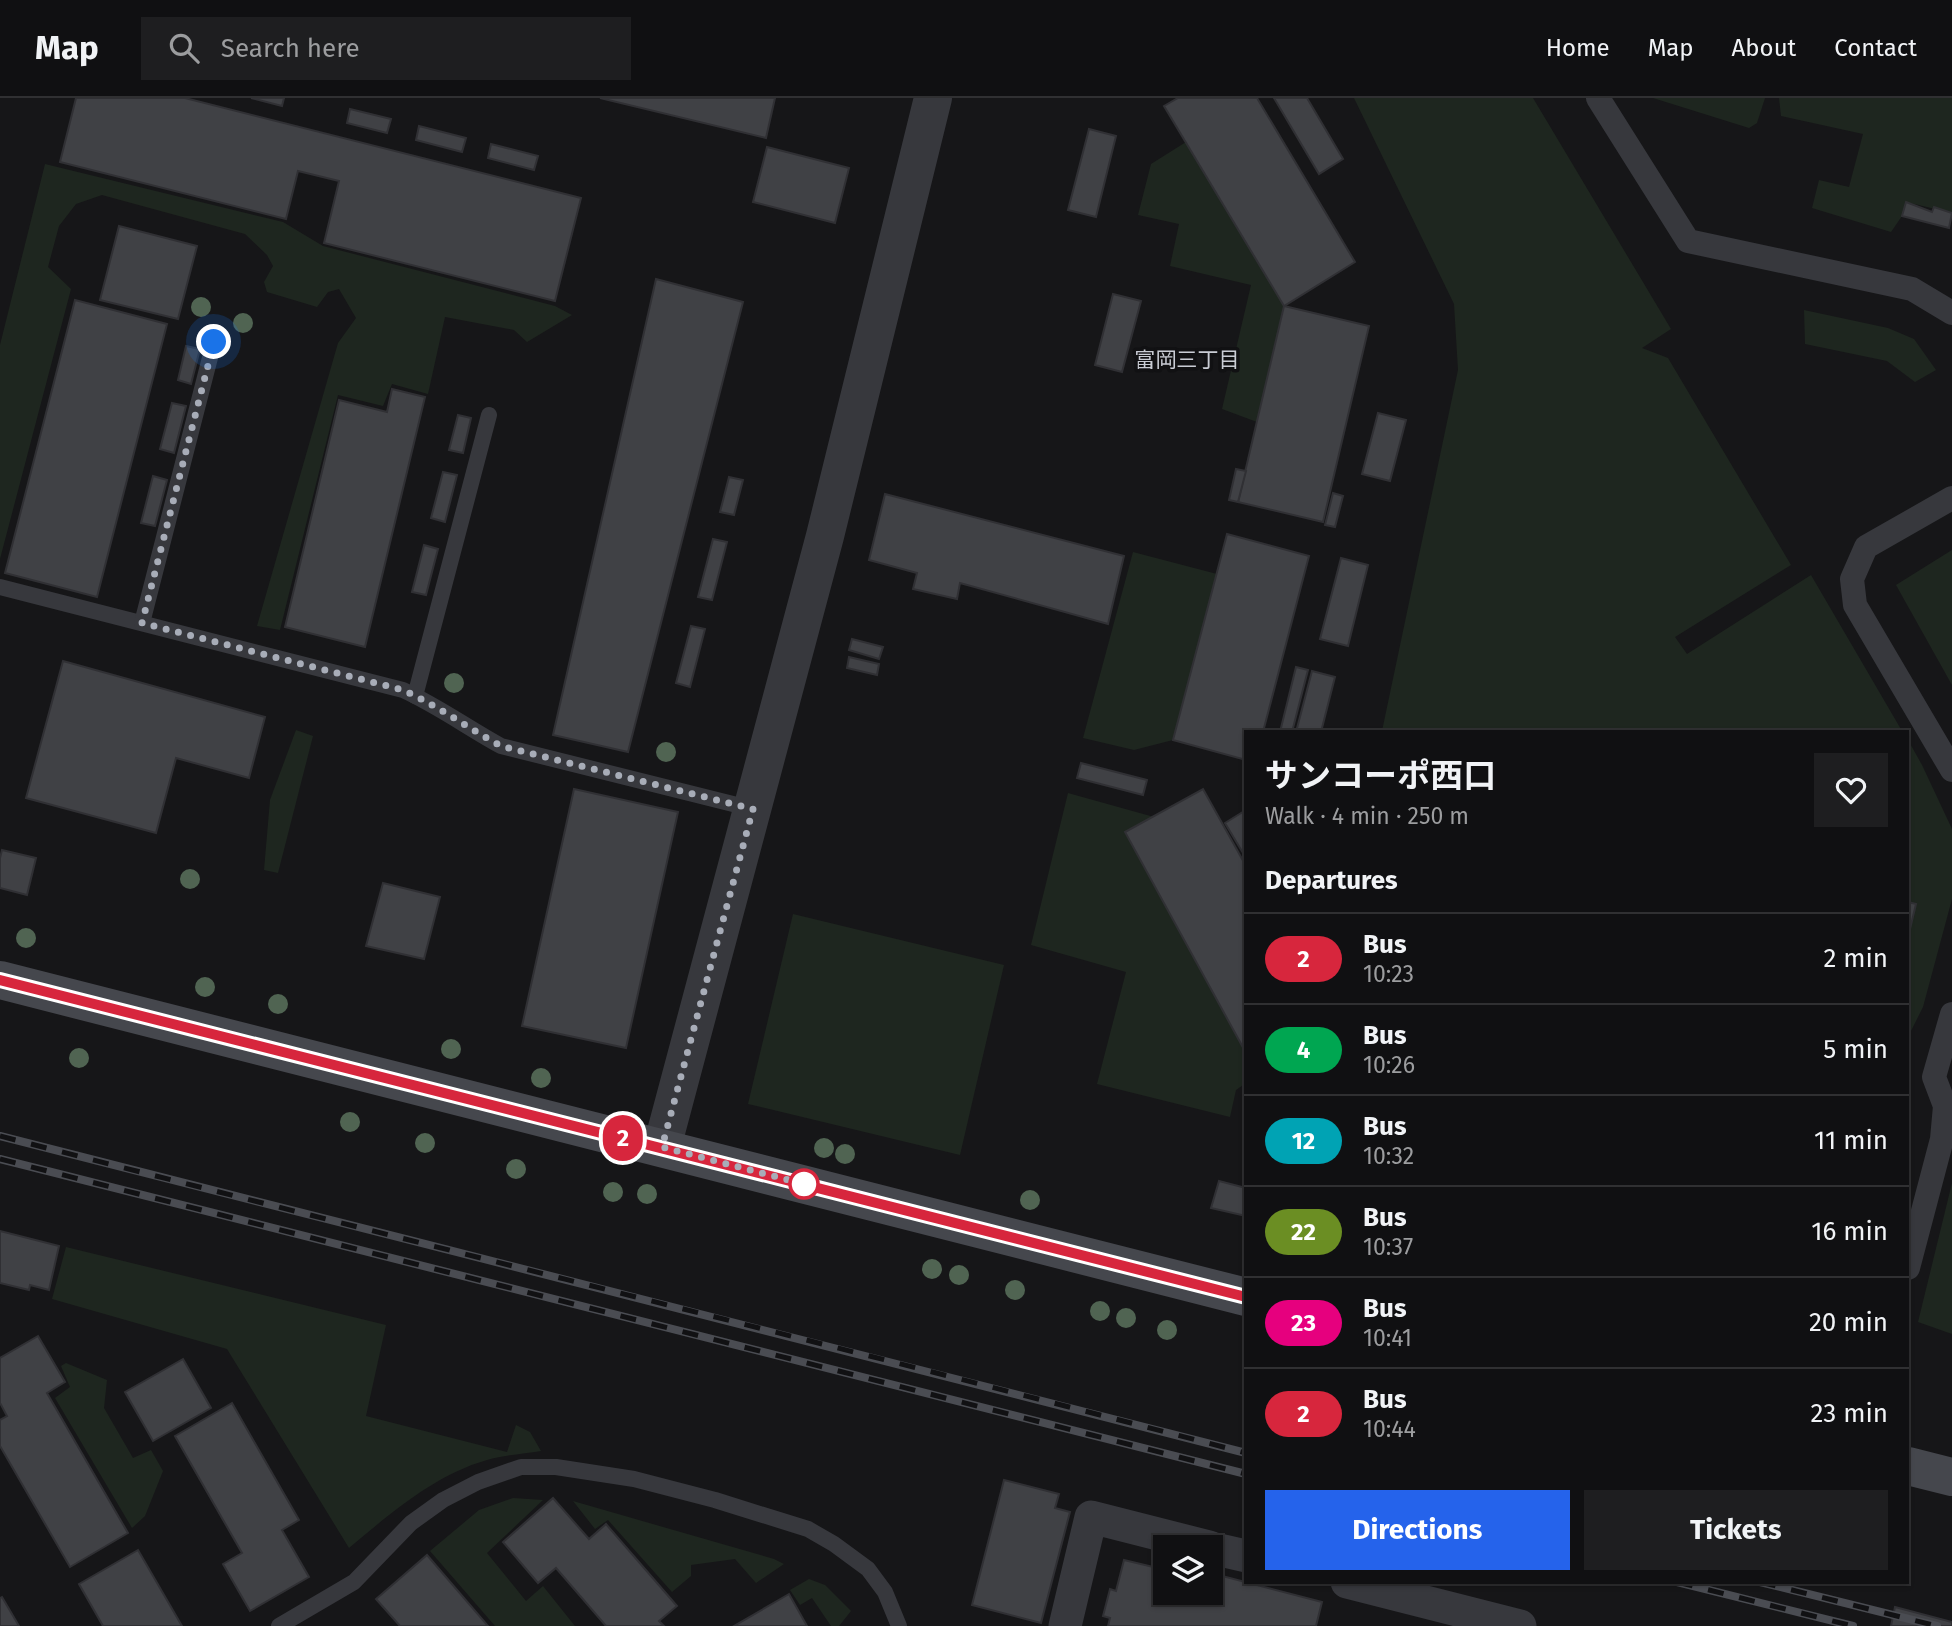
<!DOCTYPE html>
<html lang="en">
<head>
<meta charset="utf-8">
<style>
	:root { --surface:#101012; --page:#1e1e20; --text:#f1f3f6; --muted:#9c9d9f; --line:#303032; --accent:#2563eb }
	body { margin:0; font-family:"Fira Sans","Noto Sans JP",sans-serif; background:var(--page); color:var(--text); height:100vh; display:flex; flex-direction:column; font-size:26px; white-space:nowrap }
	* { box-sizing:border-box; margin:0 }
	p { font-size:23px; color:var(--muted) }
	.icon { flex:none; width:38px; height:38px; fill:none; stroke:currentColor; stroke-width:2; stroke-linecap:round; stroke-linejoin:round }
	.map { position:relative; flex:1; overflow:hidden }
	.side { position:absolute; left:1244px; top:632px; width:665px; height:854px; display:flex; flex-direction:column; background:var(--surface); border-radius:0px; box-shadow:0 2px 5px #0004,0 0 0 2px var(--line) }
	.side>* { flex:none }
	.badge { padding:0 14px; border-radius:23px; font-size:24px; line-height:46px }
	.controls { position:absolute; left:1153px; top:1437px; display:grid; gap:14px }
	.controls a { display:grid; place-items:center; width:70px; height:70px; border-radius:0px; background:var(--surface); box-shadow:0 2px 5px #0004,0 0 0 2px var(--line); font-size:35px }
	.you { position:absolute; width:35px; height:35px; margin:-18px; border:5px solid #fff; border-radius:50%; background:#1a73e8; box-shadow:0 0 0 10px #1a73e833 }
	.map>.badge { position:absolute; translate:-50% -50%; box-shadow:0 0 0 4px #fff }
	h2 { padding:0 21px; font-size:26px; line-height:63px }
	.round { display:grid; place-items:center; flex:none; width:74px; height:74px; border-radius:0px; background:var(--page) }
	.overview { display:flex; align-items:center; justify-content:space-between; height:119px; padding:0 21px }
	h1 { font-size:33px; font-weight:700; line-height:52px }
	.cta { display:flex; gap:14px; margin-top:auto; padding:14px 21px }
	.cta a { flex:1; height:80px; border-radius:0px; background:var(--accent); color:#fff; font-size:28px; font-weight:700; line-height:80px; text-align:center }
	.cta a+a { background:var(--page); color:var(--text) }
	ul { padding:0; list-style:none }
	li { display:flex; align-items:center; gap:21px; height:91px; padding:0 21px; border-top:2px solid var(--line) }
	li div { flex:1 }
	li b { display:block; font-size:26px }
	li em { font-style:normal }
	li .badge { min-width:77px; font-weight:700; text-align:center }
	header { display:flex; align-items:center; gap:42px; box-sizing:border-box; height:98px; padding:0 35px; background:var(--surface); border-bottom:2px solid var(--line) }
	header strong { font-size:33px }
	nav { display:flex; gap:38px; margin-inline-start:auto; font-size:24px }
	.search { width:490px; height:63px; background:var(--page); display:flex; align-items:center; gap:18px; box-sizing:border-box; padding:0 24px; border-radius:0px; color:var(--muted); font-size:26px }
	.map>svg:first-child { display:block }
	.green { fill:#1e261f }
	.building { fill:#404145; stroke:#303034; stroke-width:2 }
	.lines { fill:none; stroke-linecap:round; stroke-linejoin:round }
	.service { stroke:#37383d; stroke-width:16 }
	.pedestrian { stroke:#37383d; stroke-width:24 }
	.minor { stroke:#37383d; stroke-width:33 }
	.tertiary { stroke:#37383d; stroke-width:38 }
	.secondary { stroke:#45474d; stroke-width:38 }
	.rail-casing { stroke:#4a4c52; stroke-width:8 }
	.rail { stroke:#111113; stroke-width:5; stroke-dasharray:16; stroke-linecap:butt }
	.tree { fill:#506452 }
	.line-casing { stroke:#fff; stroke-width:16 }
	.line { stroke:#d7263d; stroke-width:10 }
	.walk { stroke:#a8adb8; stroke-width:7; stroke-dasharray:0 12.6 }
	.stop-dot { fill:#fff; stroke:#d7263d; stroke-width:3.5 }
	.labels { text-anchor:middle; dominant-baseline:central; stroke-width:7; stroke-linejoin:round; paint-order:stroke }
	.neighbourhood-label { font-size:21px; fill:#c9ccd4; stroke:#111113 }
</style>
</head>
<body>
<header>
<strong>Map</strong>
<div class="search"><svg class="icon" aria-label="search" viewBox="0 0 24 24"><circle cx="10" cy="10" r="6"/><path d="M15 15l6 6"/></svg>Search here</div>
<nav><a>Home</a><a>Map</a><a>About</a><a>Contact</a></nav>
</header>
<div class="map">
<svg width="1952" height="1528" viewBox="0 0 1952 1528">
	<rect width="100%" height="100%" fill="#161618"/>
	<g class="green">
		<path d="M 1354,0 L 1533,0 L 1671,231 L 1642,250 L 1668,260 L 1791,467 L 1675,539 L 1687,556 L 1811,477 L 1902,633 L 1382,633 L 1458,272 L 1454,206 Z"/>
		<path d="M 1653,0 L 1765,0 L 1757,25 L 1749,30 Z"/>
		<path d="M 1779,0 L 1952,0 L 1952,115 L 1906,104 L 1902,118 L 1891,134 L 1812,110 L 1819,82 L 1849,89 L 1863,36 L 1781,18 Z"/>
		<path d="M 1186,44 L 1284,208 L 1257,324 L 1222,311 L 1251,187 L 1170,168 L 1179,126 L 1138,117 L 1151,66 Z"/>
		<path d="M 45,66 L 283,124 L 323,148 L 555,208 L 572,217 L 527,244 L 514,232 L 445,219 L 428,296 L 392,286 L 383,308 L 338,297 L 280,532 L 257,528 L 338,245 L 356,220 L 339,191 L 328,194 L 317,209 L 267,194 L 264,184 L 273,168 L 267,157 L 245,136 L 102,97 L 76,106 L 59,128 L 48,169 L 71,191 L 0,461 L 0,247 Z"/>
		<path d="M 1804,212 L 1888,230 L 1914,241 L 1936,272 L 1915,284 L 1887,263 L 1805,246 Z"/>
		<path d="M 1952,452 L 1952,587 L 1896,487 Z"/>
		<path d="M 1133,454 L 1217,476 L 1173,642 L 1134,652 L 1083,640 Z"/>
		<path d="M 296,632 L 313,638 L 278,775 L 264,772 L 270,702 Z"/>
		<path d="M 1908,642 L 1922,667 L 1952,731 L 1952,801 L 1923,909 L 1908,939 Z"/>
		<path d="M 1068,695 L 1154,719 L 1125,734 L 1246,955 L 1246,985 L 1236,992 L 1230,1019 L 1097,986 L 1126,874 L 1031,847 Z"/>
		<path d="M 793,816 L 1004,867 L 960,1057 L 748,1006 Z"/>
		<path d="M 1952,1085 L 1952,1236 L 1918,1224 Z"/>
		<path d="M 66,1149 L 386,1227 L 366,1318 L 507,1354 L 516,1327 L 530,1334 L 541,1353 C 524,1356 504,1357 487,1362 C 434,1377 390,1416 349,1450 L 227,1251 L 52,1201 Z"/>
		<path d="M 66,1265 L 107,1282 L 104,1310 L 133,1360 L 151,1352 L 163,1373 L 145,1418 L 132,1430 L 55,1300 L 70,1289 L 61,1268 Z"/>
		<path d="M 513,1400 L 543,1402 L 487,1455 L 526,1503 L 543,1488 L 575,1528 L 495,1528 L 430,1453 L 479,1412 Z"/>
		<path d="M 573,1403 L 774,1461 L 784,1466 L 756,1485 L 735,1461 L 691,1467 L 691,1478 L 672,1494 L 608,1422 L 595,1431 Z"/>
		<path d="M 809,1481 L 825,1487 L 851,1513 L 839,1528 L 831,1528 L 812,1500 L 800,1507 L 790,1492 Z"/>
	</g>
	<g class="building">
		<path d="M 76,0 L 185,0 L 581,100 L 555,203 L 324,145 L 339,83 L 298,73 L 286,121 L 60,64 Z"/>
		<path d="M 251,0 L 284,0 L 282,8 Z"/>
		<path d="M 600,0 L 775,0 L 766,40 Z"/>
		<path d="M 1178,0 L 1257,0 L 1355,164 L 1284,208 L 1164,8 Z"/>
		<path d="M 1274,0 L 1307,0 L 1343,61 L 1319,76 Z"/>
		<path d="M 350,11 L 391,21 L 387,35 L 347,25 Z"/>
		<path d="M 419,28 L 466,40 L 462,54 L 416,42 Z"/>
		<path d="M 1089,31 L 1116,38 L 1096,119 L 1068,112 Z"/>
		<path d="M 491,46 L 538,58 L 534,72 L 488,60 Z"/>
		<path d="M 767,49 L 849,70 L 835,125 L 753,104 Z"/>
		<path d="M 1906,104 L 1932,114 L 1934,109 L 1952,115 L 1949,130 L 1902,118 Z"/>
		<path d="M 119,128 L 197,148 L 178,221 L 100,202 Z"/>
		<path d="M 656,181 L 743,204 L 628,654 L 553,637 Z"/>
		<path d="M 1113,196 L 1141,203 L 1122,274 L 1095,267 Z"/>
		<path d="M 75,202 L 167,226 L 97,499 L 5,475 Z"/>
		<path d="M 1284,208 L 1369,228 L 1323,424 L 1238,404 Z"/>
		<path d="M 186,248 L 200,251 L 191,286 L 178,282 Z"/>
		<path d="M 392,291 L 425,299 L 365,549 L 285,529 L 339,302 L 387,314 Z"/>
		<path d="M 172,305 L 186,308 L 174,355 L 160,351 Z"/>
		<path d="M 1378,315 L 1406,322 L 1390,383 L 1362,376 Z"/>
		<path d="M 458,317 L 471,320 L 463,355 L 449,352 Z"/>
		<path d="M 1236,371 L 1246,373 L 1238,404 L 1229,402 Z"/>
		<path d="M 443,374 L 457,377 L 445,424 L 431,420 Z"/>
		<path d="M 153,378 L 167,382 L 155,428 L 141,425 Z"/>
		<path d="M 729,379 L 743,382 L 734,417 L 720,414 Z"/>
		<path d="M 1333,395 L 1343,398 L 1335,429 L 1325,427 Z"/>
		<path d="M 885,396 L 1124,458 L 1108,526 L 960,485 L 957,501 L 913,491 L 917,475 L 869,462 Z"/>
		<path d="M 1227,436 L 1309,458 L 1263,634 L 1246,634 L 1246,662 L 1173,642 Z"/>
		<path d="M 713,441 L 727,444 L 712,502 L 698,499 Z"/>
		<path d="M 424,447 L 438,451 L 426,497 L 412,494 Z"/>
		<path d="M 1341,460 L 1368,467 L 1348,548 L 1320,541 Z"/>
		<path d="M 691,528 L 705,531 L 690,589 L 676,585 Z"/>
		<path d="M 852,541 L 883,549 L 879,561 L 849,552 Z"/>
		<path d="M 849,559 L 879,566 L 877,577 L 847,570 Z"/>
		<path d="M 63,563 L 265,619 L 249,680 L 176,660 L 156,735 L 26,700 Z"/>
		<path d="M 1296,569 L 1308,572 L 1292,634 L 1280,634 Z"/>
		<path d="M 1312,573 L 1335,579 L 1321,634 L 1296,634 Z"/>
		<path d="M 1081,665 L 1147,682 L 1143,697 L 1077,680 Z"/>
		<path d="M 574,691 L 678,714 L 626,950 L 522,928 Z"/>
		<path d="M 1203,691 L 1246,768 L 1246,955 L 1125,734 Z"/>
		<path d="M 1246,712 L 1246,760 L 1225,725 Z"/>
		<path d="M 2,752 L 36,760 L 27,797 L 0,790 L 0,760 Z"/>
		<path d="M 383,785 L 440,799 L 424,861 L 366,848 Z"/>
		<path d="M 1908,804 L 1916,806 L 1910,831 L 1908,830 Z"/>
		<path d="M 1219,1083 L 1246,1090 L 1246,1118 L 1211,1110 Z"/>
		<path d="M 0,1133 L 59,1148 L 49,1192 L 30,1187 L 29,1192 L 0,1185 Z"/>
		<path d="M 38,1238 L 65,1284 L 47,1295 L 128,1435 L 70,1469 L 0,1348 L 0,1322 L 7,1318 L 0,1305 L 0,1260 Z"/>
		<path d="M 183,1261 L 211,1310 L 153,1343 L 125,1294 Z"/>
		<path d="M 232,1305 L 299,1422 L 282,1432 L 309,1479 L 250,1513 L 223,1466 L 242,1455 L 175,1338 Z"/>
		<path d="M 1004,1382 L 1059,1396 L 1055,1410 L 1070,1414 L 1041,1525 L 972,1507 Z"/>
		<path d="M 553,1400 L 589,1441 L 606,1426 L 677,1508 L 659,1523 L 664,1528 L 606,1528 L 556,1470 L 538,1485 L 503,1444 Z"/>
		<path d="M 138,1452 L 182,1528 L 103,1528 L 79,1486 Z"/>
		<path d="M 427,1457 L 488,1528 L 400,1528 L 376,1501 Z"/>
		<path d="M 1124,1462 L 1166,1472 L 1166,1494 L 1211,1494 L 1211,1475 L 1322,1504 L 1316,1528 L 1108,1528 L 1110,1520 L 1103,1518 L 1110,1491 L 1116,1493 Z"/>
		<path d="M 789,1496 L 807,1528 L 734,1528 Z"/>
		<path d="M 2,1499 L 19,1528 L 0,1528 L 0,1500 Z"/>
		<path d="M 1895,1509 L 1952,1524 L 1952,1528 L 1891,1528 Z"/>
	</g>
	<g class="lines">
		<g class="service">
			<path d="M 0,489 L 403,592 C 438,608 468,630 501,648 L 753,711"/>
			<path d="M 142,525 L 214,244"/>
			<path d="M 415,598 L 489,317"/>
			<path d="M 279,1528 L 354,1484 L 411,1425 L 443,1402 L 478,1384 L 521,1369 L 556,1369 L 634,1381 L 715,1402 L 808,1431 L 834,1446 L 868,1471 L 885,1494 L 899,1528"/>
		</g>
		<g class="pedestrian">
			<path d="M 1598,0 L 1688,143 L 1912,191 L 1952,215"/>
			<path d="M 1952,400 L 1866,449 L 1852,481 L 1855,507 L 1952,672"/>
			<path d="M 1908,1170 L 1942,1041 L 1945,1008 L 1934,979 L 1952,916"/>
		</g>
		<g class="minor">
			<path d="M 1211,1450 L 1246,1458"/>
			<path d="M 1347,1484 L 1520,1528"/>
			<path d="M 1065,1528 L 1091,1419 L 1209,1449"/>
		</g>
		<path class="tertiary" d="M 662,1049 L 825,438 L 933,0"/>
		<g class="secondary">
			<path d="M 0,882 L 1246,1199"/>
			<path d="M 1908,1368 L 1952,1379"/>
		</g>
		<defs>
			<g id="rail">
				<path d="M 0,1038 C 415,1145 831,1246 1246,1355"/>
				<path d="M 0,1061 L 1246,1376"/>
				<path d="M 1677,1484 L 1853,1528"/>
				<path d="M 1760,1484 L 1937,1528"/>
			</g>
		</defs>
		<use href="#rail" class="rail-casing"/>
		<use href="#rail" class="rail"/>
	</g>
	<g class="tree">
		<circle cx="201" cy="209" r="10"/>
		<circle cx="243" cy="225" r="10"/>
		<circle cx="454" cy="585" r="10"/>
		<circle cx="666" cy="654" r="10"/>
		<circle cx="190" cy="781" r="10"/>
		<circle cx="26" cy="840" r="10"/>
		<circle cx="205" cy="889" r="10"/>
		<circle cx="278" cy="906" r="10"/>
		<circle cx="451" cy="951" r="10"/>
		<circle cx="79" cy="960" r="10"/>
		<circle cx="541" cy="980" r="10"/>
		<circle cx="350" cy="1024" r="10"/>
		<circle cx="425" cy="1045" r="10"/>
		<circle cx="824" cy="1050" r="10"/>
		<circle cx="845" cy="1056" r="10"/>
		<circle cx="516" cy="1071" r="10"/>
		<circle cx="613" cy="1094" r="10"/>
		<circle cx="647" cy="1096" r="10"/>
		<circle cx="1030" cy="1102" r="10"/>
		<circle cx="932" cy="1171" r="10"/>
		<circle cx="959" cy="1177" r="10"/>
		<circle cx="1015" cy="1192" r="10"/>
		<circle cx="1100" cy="1213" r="10"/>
		<circle cx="1126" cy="1220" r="10"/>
		<circle cx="1167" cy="1232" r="10"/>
	</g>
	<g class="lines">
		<defs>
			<path id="line" d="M 0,882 L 1246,1199"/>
		</defs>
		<use href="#line" class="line-casing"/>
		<use href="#line" class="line"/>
		<path class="walk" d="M 214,244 L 142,525 L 403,592 C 438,608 468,630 501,648 L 753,711 L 662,1049 L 804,1086"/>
	</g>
	<circle class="stop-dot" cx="804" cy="1086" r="14"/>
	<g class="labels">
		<g class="neighbourhood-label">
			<text x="1187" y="262">富岡三丁目</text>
		</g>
	</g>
</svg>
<div class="controls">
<a><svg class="icon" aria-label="layers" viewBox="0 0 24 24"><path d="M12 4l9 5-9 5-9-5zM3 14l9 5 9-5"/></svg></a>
</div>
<div class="you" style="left:214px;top:244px"></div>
<b class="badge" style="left:623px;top:1040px;background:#d7263d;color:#fff">2</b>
<section class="side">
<div class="overview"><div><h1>サンコーポ西口</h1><p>Walk · 4 min · 250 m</p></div><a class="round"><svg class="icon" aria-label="heart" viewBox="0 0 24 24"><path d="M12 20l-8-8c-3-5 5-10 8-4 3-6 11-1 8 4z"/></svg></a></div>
<h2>Departures</h2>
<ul>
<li><span class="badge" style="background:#d7263d;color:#fff">2</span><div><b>Bus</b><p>10:23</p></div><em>2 min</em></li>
<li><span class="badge" style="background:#00a651;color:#fff">4</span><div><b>Bus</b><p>10:26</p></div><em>5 min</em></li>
<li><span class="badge" style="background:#00a3b4;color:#fff">12</span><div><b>Bus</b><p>10:32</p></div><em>11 min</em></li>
<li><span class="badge" style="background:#6b8e23;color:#fff">22</span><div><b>Bus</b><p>10:37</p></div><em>16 min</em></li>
<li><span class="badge" style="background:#e6007e;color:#fff">23</span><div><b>Bus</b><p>10:41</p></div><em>20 min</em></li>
<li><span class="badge" style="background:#d7263d;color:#fff">2</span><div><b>Bus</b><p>10:44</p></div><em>23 min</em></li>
</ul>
<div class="cta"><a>Directions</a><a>Tickets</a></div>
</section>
</div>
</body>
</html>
